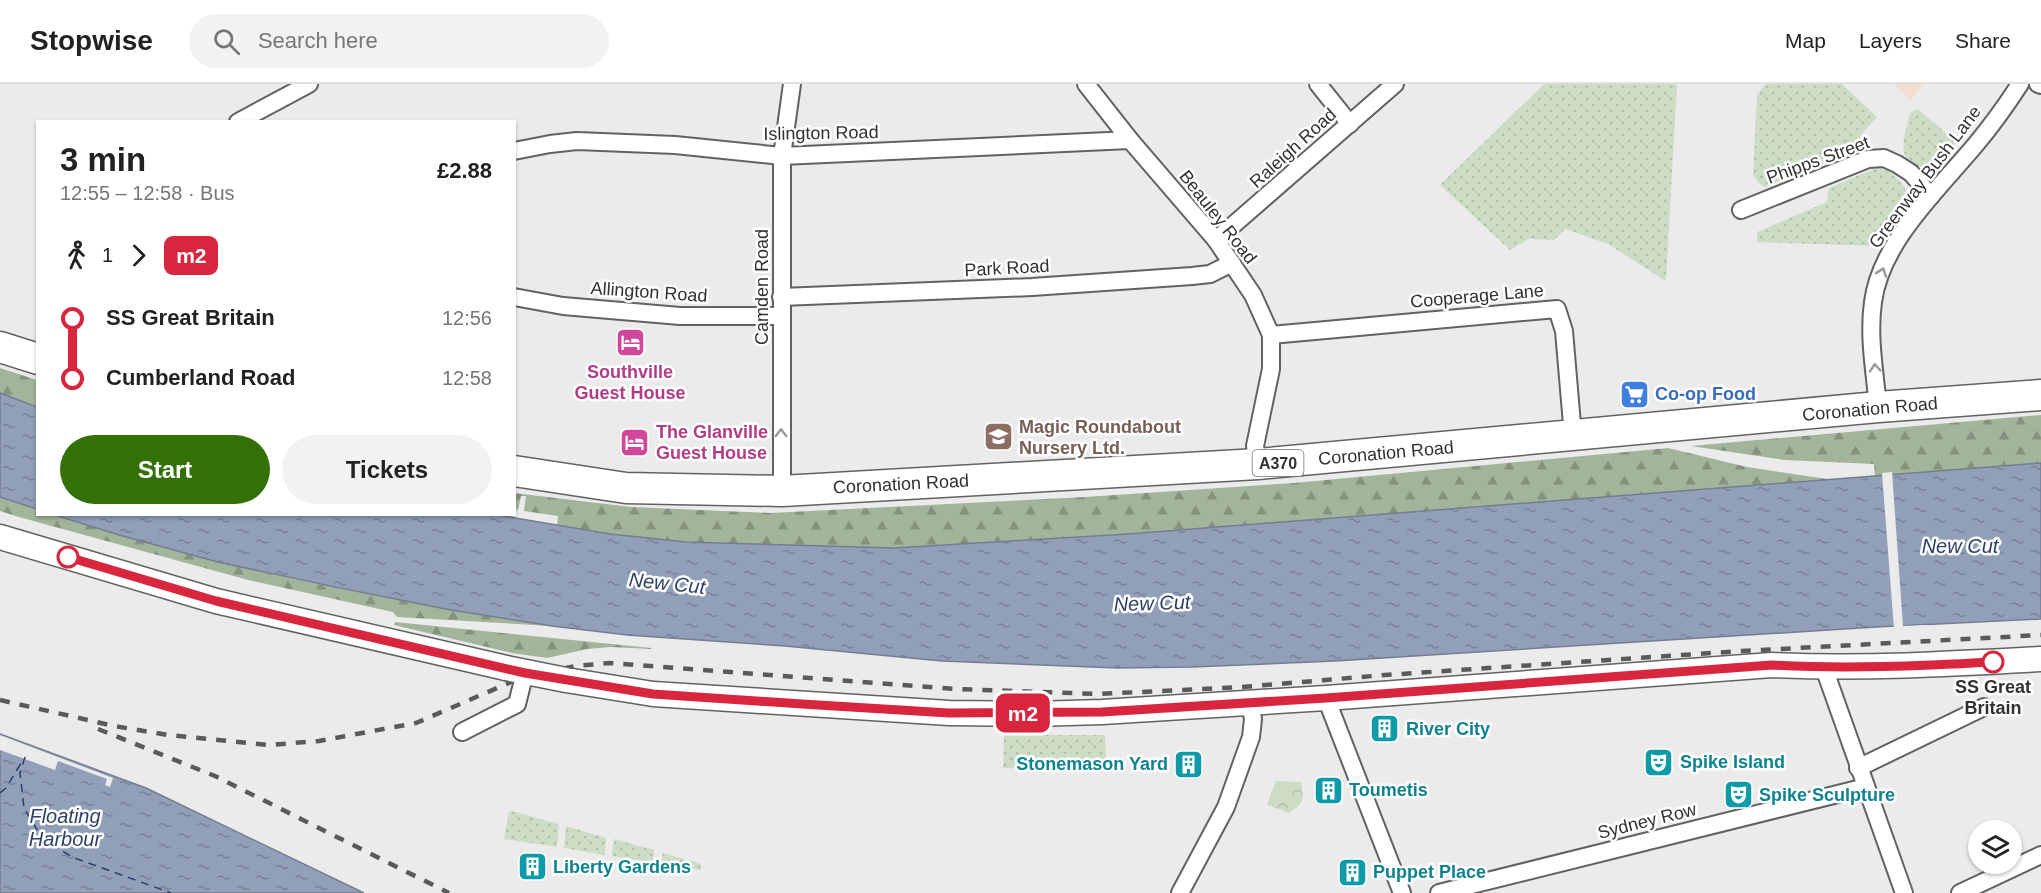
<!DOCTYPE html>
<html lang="en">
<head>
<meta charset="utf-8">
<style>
	:root { --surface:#fff; --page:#f2f2f2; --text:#222; --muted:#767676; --line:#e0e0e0; --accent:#337107 }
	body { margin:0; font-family:Helvetica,sans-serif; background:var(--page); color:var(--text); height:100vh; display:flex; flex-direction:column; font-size:22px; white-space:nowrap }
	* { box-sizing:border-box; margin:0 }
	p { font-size:20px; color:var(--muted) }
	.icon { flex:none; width:33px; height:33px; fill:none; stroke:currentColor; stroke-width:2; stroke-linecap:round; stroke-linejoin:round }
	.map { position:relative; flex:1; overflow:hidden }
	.side { position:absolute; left:36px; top:36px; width:480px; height:396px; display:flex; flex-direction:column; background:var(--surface); border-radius:0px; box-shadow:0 2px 4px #0004 }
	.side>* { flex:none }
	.badge { padding:0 12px; border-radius:9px; font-size:21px; line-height:39px }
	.fabs { position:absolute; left:1968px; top:736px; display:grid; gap:12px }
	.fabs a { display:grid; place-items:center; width:54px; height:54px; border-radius:50%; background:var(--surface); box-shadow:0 2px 4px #0004; font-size:30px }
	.map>.badge { position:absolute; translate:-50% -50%; box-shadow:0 0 0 3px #fff }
	.legs { display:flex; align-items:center; gap:9px; height:66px; padding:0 24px; font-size:20px }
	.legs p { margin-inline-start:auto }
	.head { display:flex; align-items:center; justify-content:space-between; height:102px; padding:0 24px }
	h1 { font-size:33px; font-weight:700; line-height:45px }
	.cta { display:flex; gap:12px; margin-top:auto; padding:12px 24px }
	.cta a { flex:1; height:69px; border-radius:36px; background:var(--accent); color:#fff; font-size:24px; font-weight:700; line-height:69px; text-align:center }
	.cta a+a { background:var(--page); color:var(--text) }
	ul { padding:0 24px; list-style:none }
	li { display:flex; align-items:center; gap:21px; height:60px; font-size:22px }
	li i { display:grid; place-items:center; width:9px; height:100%; margin:0 8px; background:currentColor }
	li i::after { content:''; width:15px; height:15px; margin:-8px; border:4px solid; border-radius:50%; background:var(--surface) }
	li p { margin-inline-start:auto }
	li:first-child i { background:linear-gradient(#0000 50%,currentColor 0) }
	li:last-child i { background:linear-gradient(currentColor 50%,#0000 0) }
	header { display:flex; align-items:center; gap:36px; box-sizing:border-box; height:84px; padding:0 30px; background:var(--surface); border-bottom:2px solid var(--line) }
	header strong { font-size:28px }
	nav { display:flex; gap:33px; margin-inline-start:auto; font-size:21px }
	.search { width:420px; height:54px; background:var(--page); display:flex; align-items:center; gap:15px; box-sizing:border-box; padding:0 21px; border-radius:33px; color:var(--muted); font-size:22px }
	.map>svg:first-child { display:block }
	.education { fill:#f2ddcf }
	.grass { fill:url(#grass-dots) }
	.forest { fill:url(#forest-firs) }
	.park { fill:url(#park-crowns) }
	.water { fill:url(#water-ripples); stroke:#747e90; stroke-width:1.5 }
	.pier { fill:#ebebec }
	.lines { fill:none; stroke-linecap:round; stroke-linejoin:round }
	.ferry { stroke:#2c3f67; stroke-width:1.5; stroke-dasharray:8 6; stroke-linecap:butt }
	.street-casing { stroke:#616263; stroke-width:20 }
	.secondary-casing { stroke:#616263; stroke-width:27 }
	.highway-casing { stroke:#616263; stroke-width:33 }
	.street { stroke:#fff; stroke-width:16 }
	.secondary { stroke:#fff; stroke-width:24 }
	.highway { stroke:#fff; stroke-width:30 }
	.rail { stroke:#5a5a5b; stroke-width:4.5; stroke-dasharray:10 10; stroke-linecap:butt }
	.street-bridge-casing { stroke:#616263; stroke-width:20; stroke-linecap:butt }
	.secondary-bridge-casing { stroke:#616263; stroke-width:27; stroke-linecap:butt }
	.street-bridge { stroke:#fff; stroke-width:16 }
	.secondary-bridge { stroke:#fff; stroke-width:24 }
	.oneway { stroke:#989898 }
	.line-1-casing { stroke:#fff; stroke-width:14 }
	.line-1 { stroke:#d7263d; stroke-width:9 }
	.stop-1-dot { fill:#fff; stroke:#d7263d; stroke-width:3 }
	.labels { text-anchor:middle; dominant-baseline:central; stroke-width:5; stroke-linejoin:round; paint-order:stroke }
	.shield { fill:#fff; stroke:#6f6f70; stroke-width:1.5 }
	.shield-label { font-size:16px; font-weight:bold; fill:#313132 }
	.street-label { font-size:18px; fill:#313132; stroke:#fff }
	.hotel-label { font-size:18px; font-weight:bold; fill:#b23c85; stroke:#fff }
	.shop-label { font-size:18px; font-weight:bold; fill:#366cbe; stroke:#fff; text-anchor:start }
	.education-label { font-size:18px; font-weight:bold; fill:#785e54; stroke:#fff; text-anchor:start }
	.stop-label { font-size:18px; font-weight:bold; fill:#313132; stroke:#fff }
	.culture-label { font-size:18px; font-weight:bold; fill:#0d838f; stroke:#fff; text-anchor:start }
	.water-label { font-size:20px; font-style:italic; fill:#2c3f67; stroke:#fff }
</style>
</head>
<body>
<header>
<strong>Stopwise</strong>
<div class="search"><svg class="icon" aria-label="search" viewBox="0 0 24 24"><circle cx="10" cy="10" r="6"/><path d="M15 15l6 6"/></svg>Search here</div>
<nav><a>Map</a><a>Layers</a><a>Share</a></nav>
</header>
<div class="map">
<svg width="2041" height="809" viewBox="0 0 2041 809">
	<defs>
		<pattern id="grass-dots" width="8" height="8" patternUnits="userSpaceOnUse" patternTransform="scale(1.5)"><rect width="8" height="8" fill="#cdddc5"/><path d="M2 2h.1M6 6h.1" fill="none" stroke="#b0beaa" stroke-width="1.8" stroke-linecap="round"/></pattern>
		<pattern id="forest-firs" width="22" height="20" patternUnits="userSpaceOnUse" patternTransform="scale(1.5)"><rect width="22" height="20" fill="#a2b49a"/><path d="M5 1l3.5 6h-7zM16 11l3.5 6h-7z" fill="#85937e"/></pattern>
		<pattern id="park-crowns" width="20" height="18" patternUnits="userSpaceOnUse" patternTransform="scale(1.5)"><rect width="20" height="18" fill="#cdddc5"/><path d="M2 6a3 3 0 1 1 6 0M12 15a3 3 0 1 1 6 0" fill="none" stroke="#b0beaa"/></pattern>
		<pattern id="water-ripples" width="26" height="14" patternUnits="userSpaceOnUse" patternTransform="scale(1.5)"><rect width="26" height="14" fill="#919fb9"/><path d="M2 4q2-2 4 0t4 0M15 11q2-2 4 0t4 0" fill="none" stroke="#778297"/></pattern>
	</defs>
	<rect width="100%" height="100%" fill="#ebebec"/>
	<path class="education" d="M 1894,0 L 1924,0 L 1911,16 Z"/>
	<g class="grass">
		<path d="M 1544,0 L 1677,0 L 1666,197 L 1608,160 L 1565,145 L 1554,156 L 1529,155 L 1510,166 L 1440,101 Z"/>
		<path d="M 1765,0 L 1842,0 L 1877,33 L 1860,52 L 1861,57 L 1856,64 L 1765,103 L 1759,99 L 1753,91 L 1757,12 Z"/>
		<path d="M 1918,25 L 1956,58 L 1932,85 C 1893,80 1903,58 1910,29 Z"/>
		<path d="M 1876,84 C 1884,84 1890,87 1896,94 C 1901,98 1905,102 1906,109 C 1909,123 1885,151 1878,162 L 1757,158 L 1757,148 L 1827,118 L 1829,104 Z"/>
		<path d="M 1004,651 L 1105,651 L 1106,682 L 1023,682 L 1022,685 L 1003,684 Z"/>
		<path d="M 512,727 L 559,740 L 557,763 L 504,755 L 509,728 Z"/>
		<path d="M 566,742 L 606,754 L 605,771 L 564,764 Z"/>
		<path d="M 614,755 L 654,766 L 653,779 L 612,772 Z"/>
		<path d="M 663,769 L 701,780 L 701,786 L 661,780 Z"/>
	</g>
	<g class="forest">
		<path d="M 0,284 L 37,296 L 37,323 L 0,309 Z"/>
		<path d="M 2041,331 L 2041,379 L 1875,393 L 1874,380 L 1785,376 L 1691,362 Z"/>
		<path d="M 1668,364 L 1747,383 L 1834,396 L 1128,450 L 895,464 L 686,458 L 610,450 L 557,441 L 558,432 L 524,427 L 526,412 L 521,412 L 518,426 L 515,425 L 514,409 L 631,423 L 771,429 L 1085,413 L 1294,399 Z"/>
		<path d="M 0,413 L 37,425 L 38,430 C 65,431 90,442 116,450 C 149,460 183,469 217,477 C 327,505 440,524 552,542 L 397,533 L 393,528 L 248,496 L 19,433 L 0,427 Z"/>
		<path d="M 395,538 L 651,564 L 651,565 L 611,563 L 587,565 L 547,574 L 512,569 L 394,541 Z"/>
	</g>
	<path class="park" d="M 1276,697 L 1301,698 C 1304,715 1305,719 1289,729 L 1267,721 Z"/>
	<g class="water">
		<path d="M 0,309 L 37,323 L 37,425 L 0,413 Z"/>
		<path d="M 2041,379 L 2041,535 L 1876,543 L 1335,577 L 1192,583 L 1117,584 L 942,577 L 785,562 L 627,551 L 552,542 L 451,526 L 335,503 L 218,478 L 119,451 L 55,431 L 492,430 L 610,450 L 686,458 L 895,464 L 1128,450 Z"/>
		<path d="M 0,650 L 146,704 L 364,809 L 0,809 Z"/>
	</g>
	<g class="pier">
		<path d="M 1892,388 L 1903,542 L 1930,541 L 1930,543 L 1894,545 L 1882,389 Z"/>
		<path d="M 0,651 L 113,694 L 110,703 L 105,701 L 107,695 L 58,677 L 55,686 L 0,666 Z"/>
	</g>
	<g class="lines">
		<g class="ferry">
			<path d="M 25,673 L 20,689 L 24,724 L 42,754 L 72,773 L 171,809"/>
			<path d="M 0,709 L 6,704 L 23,676"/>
		</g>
		<defs>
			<g id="street">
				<path d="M 1086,0 L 1130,56 L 1216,156 L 1253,211 L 1271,251 L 1271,285 L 1255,362 L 1258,380"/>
				<path d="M 1318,0 L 1350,40"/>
				<path d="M 2038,0 L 2041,1"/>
				<path d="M 238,38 L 309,0"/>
				<path d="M 514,67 L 550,60 L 577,57 L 675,61 L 782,72 L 1130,56"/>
				<path d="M 1741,126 L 1868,75 L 1884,74 L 1897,80 L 1911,89 L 1931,112"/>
				<path d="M 1216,156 L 1395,0"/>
				<path d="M 514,213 L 563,222 L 680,232 L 781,232"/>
				<path d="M 781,213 L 1032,203 L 1192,192 L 1210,190 L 1232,179"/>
				<path d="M 1271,251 L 1557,225 L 1564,247 L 1573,352"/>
				<path d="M 1878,323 C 1875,289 1868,253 1873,218 C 1881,157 1939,105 1977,59 C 1992,41 2007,20 2020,0"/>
				<path d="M 782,407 L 782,72 L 792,0"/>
				<path d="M 1824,584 L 1904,809"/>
				<path d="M 1326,614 L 1402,809"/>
				<path d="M 462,648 L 517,620 L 520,608"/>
				<path d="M 1858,684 L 1984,623"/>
				<path d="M 1180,809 L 1226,723 L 1251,653 L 1253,635 L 1250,618"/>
				<path d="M 1439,809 L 1866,703"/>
				<path d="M 1960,809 L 2041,771"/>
			</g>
			<g id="secondary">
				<path d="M 0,453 L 216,517 L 506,584"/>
				<path d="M 566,596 L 653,610 L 949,629 L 1034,630 L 1102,628 L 1326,614 L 1772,581 C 1862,585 1951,580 2041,575"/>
			</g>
			<g id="highway">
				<path d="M 0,263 L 38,275"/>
				<path d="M 514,387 L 626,404 L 782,407 L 1258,380 L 1878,323 L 2041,311"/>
			</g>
		</defs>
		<use href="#street" class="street-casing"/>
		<use href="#secondary" class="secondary-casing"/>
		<use href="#highway" class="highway-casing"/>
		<use href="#street" class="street"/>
		<use href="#secondary" class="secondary"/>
		<use href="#highway" class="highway"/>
		<g class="rail">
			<path d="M 0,616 L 114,642 L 168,651 L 269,661 L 319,657 L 416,639 L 518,595 L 575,582 L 610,579 L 956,605 L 1099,610 L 1242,603 L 1385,591 L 1742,567 L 2041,551"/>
			<path d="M 98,645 L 215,692 L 449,809"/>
		</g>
		<defs>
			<path id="street-bridge" d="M 520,608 L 525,589"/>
			<path id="secondary-bridge" d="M 506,584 L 566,596"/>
		</defs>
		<use href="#street-bridge" class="street-bridge-casing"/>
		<use href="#secondary-bridge" class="secondary-bridge-casing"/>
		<use href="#street-bridge" class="street-bridge"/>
		<use href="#secondary-bridge" class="secondary-bridge"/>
	</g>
	<defs><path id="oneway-chevron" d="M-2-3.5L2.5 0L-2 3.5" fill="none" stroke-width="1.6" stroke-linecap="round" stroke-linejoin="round" transform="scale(1.5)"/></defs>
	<g class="oneway">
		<use href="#oneway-chevron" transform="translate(1882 188) rotate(-71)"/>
		<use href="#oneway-chevron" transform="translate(1875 284) rotate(-95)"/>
		<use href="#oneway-chevron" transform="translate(781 349) rotate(-90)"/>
	</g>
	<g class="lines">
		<defs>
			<path id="line-1" d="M 68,473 L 216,517 L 525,589 L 653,610 L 802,620 L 949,629 L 1102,628 L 1326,614 L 1772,581 C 1846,585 1919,582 1993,578"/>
		</defs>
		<use href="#line-1" class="line-1-casing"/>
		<use href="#line-1" class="line-1"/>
	</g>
	<defs>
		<symbol id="hotel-square" viewBox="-11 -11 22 22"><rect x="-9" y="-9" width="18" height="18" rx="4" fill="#d1479c" stroke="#fff"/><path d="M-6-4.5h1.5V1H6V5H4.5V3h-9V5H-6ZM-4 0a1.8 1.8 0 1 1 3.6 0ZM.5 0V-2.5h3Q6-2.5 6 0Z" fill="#fff"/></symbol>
		<symbol id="supermarket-square" viewBox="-11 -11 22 22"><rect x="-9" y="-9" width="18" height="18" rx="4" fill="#3f7fe0" stroke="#fff"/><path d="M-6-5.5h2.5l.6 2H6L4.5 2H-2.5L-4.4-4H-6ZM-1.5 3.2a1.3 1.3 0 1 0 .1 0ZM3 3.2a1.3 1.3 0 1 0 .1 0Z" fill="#fff"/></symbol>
		<symbol id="school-square" viewBox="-11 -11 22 22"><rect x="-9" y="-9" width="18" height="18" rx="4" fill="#8d6e63" stroke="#fff"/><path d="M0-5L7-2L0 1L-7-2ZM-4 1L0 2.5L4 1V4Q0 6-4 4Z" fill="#fff"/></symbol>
		<symbol id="building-square" viewBox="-11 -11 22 22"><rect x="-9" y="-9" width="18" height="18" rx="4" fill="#0f9aa8" stroke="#fff"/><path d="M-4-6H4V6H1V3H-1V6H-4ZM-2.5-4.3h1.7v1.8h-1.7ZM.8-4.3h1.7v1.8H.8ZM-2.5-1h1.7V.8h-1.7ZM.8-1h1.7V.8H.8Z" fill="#fff"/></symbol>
		<symbol id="theatre-square" viewBox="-11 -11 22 22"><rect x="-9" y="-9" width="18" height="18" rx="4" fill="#0f9aa8" stroke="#fff"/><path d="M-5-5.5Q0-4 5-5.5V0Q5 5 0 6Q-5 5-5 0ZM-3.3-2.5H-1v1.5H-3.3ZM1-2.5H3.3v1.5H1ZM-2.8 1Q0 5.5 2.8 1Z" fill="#fff"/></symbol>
	</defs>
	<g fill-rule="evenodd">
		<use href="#hotel-square" x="614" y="242" width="33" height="33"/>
		<use href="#supermarket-square" x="1618" y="294" width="33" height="33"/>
		<use href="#school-square" x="982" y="336" width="33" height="33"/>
		<use href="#hotel-square" x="618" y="342" width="33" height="33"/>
		<use href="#building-square" x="1368" y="628" width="33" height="33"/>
		<use href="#theatre-square" x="1642" y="662" width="33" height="33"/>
		<use href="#building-square" x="1172" y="664" width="33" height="33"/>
		<use href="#building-square" x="1312" y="690" width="33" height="33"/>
		<use href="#theatre-square" x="1722" y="694" width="33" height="33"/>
		<use href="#building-square" x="516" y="766" width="33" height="33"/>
		<use href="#building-square" x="1336" y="772" width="33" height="33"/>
	</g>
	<g class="stop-1-dot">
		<circle cx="68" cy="473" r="10"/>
		<circle cx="1993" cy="578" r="10"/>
	</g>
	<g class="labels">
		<rect class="shield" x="1252.5" y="366" width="51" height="26" rx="4.5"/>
		<g class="shield-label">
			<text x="1278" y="379">A370</text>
		</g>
		<g class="street-label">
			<text transform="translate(821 49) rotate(-1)">Islington Road</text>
			<text transform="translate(1293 64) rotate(-42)">Raleigh Road</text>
			<text transform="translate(1818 76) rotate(-20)">Phipps Street</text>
			<text transform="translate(1925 93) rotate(-53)">Greenway Bush Lane</text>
			<text transform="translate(1218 133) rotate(52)">Beauley Road</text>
			<text transform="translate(1007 184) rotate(-3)">Park Road</text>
			<text transform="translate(762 203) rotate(-90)">Camden Road</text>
			<text transform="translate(649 208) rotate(4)">Allington Road</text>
			<text transform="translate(1477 212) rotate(-5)">Cooperage Lane</text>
			<text transform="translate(1870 325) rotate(-5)">Coronation Road</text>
			<text transform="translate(1386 369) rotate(-5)">Coronation Road</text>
			<text transform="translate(901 400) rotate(-3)">Coronation Road</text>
			<text transform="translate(1647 737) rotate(-14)">Sydney Row</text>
		</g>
		<g class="hotel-label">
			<text x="630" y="288">Southville<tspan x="630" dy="21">Guest House</tspan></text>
			<text x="656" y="348" text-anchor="start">The Glanville<tspan x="656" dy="21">Guest House</tspan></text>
		</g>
		<g class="shop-label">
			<text x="1655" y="310">Co-op Food</text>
		</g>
		<g class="education-label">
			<text x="1019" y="343">Magic Roundabout<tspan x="1019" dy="21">Nursery Ltd.</tspan></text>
		</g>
		<g class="stop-label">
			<text x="1993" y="603">SS Great<tspan x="1993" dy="21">Britain</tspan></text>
		</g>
		<g class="culture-label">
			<text x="1406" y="645">River City</text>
			<text x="1680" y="678">Spike Island</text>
			<text x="1168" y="680" text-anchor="end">Stonemason Yard</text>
			<text x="1349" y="706">Toumetis</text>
			<text x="1759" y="711">Spike Sculpture</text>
			<text x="553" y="783">Liberty Gardens</text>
			<text x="1373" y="788">Puppet Place</text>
		</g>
		<g class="water-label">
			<text x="1960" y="462">New Cut</text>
			<text transform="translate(667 499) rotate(6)">New Cut</text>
			<text transform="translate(1152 519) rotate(-2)">New Cut</text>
			<text x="65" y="732">Floating<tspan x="65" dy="23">Harbour</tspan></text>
		</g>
	</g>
</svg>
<div class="fabs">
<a><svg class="icon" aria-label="layers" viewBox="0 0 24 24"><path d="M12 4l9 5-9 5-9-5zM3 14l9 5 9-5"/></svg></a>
</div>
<b class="badge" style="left:1023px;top:629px;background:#d7263d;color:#fff">m2</b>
<section class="side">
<div class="head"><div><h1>3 min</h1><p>12:55 – 12:58 · Bus</p></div><b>£2.88</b></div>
<div class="legs"><svg class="icon" aria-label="walk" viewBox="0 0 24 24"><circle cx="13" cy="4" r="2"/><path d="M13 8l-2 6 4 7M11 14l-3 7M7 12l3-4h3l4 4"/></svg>1<svg class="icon" aria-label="forward" viewBox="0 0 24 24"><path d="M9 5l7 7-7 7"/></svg><b class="badge" style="background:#d7263d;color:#fff">m2</b></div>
<ul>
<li><i style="color:#d7263d"></i><b>SS Great Britain</b><p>12:56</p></li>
<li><i style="color:#d7263d"></i><b>Cumberland Road</b><p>12:58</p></li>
</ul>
<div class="cta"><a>Start</a><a>Tickets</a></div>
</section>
</div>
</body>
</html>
